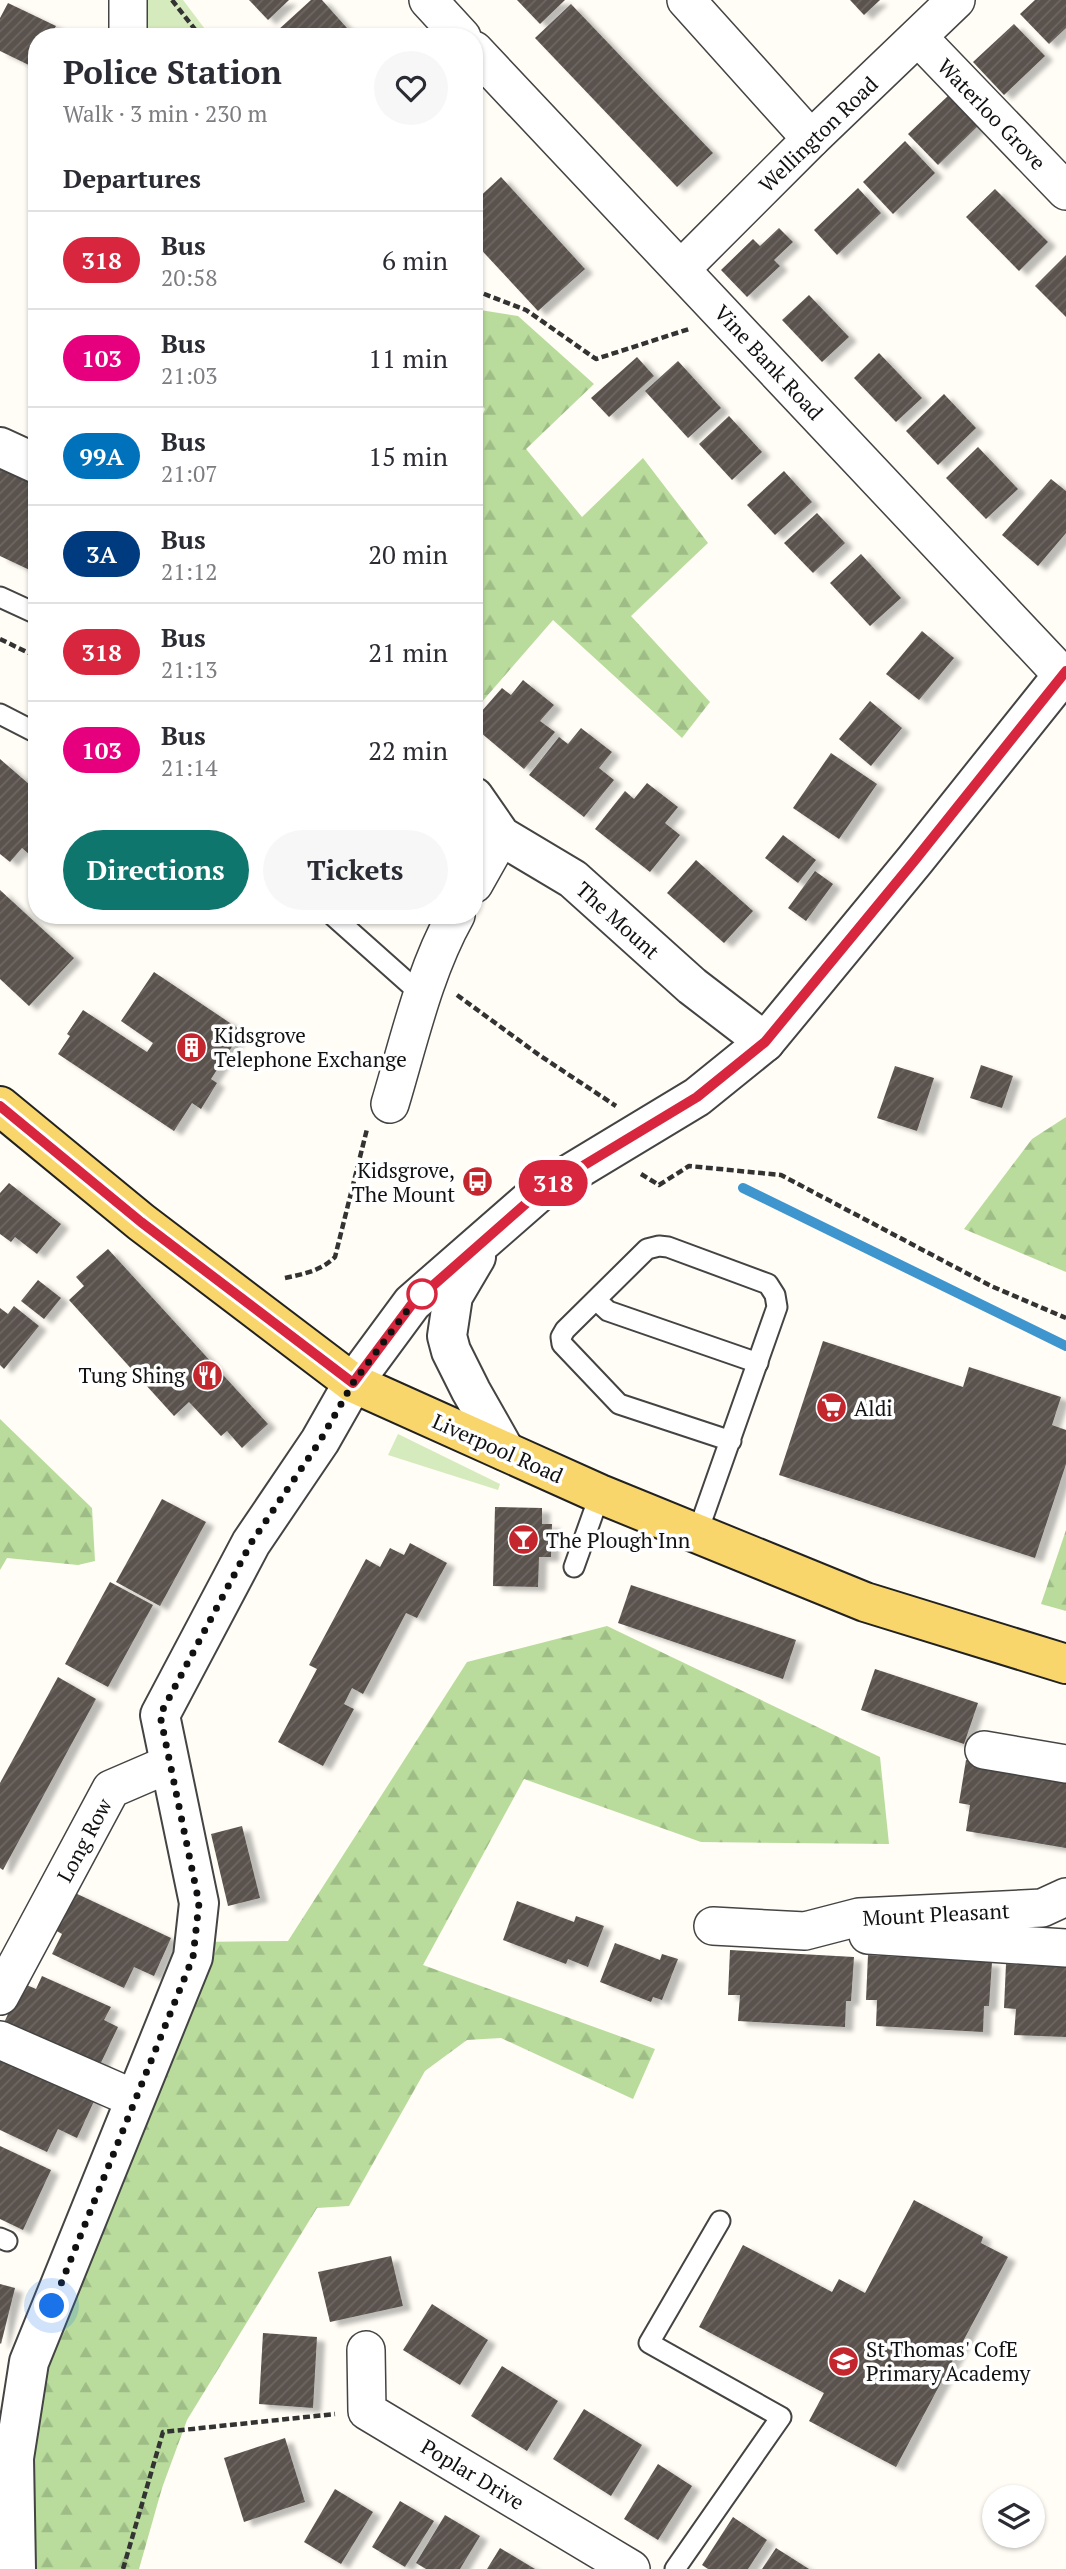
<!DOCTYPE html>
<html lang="en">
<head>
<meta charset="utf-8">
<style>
	:root { --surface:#fff; --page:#f7f7f7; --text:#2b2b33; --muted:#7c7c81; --line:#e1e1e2; --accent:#0f766e }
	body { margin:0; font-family:"PT Serif",serif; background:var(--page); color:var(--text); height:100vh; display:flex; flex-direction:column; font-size:26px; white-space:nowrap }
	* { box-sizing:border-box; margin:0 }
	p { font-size:23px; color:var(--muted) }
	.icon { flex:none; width:38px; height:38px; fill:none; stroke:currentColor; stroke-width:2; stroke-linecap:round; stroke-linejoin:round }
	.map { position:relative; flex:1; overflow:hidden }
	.side { position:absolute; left:28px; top:28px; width:455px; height:896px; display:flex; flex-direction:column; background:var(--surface); border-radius:28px; box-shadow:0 2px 5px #0004 }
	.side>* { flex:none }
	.badge { padding:0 14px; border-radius:23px; font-size:24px; line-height:46px }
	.buttons { position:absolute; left:982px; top:2485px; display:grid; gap:14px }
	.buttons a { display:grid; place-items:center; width:63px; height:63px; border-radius:50%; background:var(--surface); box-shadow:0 2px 5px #0004; font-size:35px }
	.you { position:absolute; width:35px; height:35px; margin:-18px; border:5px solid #fff; border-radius:50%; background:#1a73e8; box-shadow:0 0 0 10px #1a73e833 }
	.map>.badge { position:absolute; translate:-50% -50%; box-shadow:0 0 0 4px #fff }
	h2 { padding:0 35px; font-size:26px; line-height:63px }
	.round { display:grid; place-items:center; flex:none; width:74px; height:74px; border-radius:37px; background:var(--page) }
	.headline { display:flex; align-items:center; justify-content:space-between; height:119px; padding:0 35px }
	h1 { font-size:33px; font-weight:700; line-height:52px }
	.cta { display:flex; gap:14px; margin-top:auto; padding:14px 35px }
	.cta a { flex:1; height:80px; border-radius:42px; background:var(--accent); color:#fff; font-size:28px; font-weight:700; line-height:80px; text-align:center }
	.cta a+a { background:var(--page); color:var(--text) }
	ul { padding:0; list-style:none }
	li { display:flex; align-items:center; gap:21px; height:98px; padding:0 35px; border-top:2px solid var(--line) }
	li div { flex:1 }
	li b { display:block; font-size:26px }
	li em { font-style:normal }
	li .badge { min-width:77px; font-weight:700; text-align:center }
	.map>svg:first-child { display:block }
	.green { fill:#d5ebbd }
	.forest { fill:url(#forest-firs) }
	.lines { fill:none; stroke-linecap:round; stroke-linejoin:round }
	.stream { stroke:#3f96cf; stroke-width:10 }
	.building { fill:url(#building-hatch); filter:url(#shadow) }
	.service-casing { stroke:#444; stroke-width:23 }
	.minor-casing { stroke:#444; stroke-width:40 }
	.tertiary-casing { stroke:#444; stroke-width:42 }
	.primary-casing { stroke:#222; stroke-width:42 }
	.path { stroke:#333; stroke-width:4.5; stroke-dasharray:7 3.5; stroke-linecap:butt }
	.service { stroke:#fff; stroke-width:19 }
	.minor { stroke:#fff; stroke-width:37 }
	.tertiary { stroke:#fff; stroke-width:38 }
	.primary { stroke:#f9d66b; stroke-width:38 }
	.line-casing { stroke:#fff; stroke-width:16 }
	.line { stroke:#d7263d; stroke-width:10 }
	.walk { stroke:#111; stroke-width:7; stroke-dasharray:0 12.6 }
	.stop-dot { fill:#fff; stroke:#d7263d; stroke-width:3.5 }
	.labels { text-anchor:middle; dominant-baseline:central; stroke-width:7; stroke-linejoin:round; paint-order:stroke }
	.street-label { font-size:21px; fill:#111; stroke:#fff }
	.poi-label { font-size:21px; fill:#111; stroke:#fff; text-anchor:start }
</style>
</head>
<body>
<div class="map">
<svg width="1066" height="2569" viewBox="0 0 1066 2569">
	<defs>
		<pattern id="forest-firs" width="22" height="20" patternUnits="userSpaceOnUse" patternTransform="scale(1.75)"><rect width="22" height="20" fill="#b9dc9c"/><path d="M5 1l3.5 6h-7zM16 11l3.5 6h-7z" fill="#9ebc85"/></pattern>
		<pattern id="building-hatch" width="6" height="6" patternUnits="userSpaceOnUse" patternTransform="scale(1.75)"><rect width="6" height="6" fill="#5a524d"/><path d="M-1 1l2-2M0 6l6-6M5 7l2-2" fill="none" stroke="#6d6662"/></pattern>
		<filter id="shadow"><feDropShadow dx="8" dy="4.5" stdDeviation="2" flood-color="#0004"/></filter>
	</defs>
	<rect width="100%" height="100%" fill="#fffdf5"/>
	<g class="green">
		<path d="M 146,0 L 183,0 L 211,37 L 147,37 Z"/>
		<path d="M 398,1434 L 500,1484 L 498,1490 L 388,1455 Z"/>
	</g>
	<g class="forest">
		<path d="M 474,309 L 518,316 L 594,384 L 526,449 L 582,517 L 643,458 L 708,543 L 631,616 L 710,702 L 682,738 L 553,620 L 474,711 L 474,434 L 485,409 L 474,397 Z"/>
		<path d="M 1066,1117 L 1066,1272 L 964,1229 L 1032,1139 Z"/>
		<path d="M 0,1419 L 92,1508 L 95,1561 L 78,1565 L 7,1558 L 0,1570 Z"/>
		<path d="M 1066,1530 L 1066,1611 L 1041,1604 Z"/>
		<path d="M 607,1626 L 880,1757 L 889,1844 L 701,1842 L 524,1779 L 423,1965 L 655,2049 L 633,2099 L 501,2038 L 467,2040 L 425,2071 L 349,2206 L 317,2208 L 187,2420 L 162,2488 L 139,2569 L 16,2569 L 14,2458 L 195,1942 L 288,1941 L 467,1662 Z"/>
	</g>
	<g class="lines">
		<path class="stream" d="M 743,1188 L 1066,1346"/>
	</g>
	<g class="building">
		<path d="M 249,0 L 289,0 L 268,20 Z"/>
		<path d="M 311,0 L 322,0 L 355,37 L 283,37 L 277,31 Z"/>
		<path d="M 517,0 L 565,0 L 540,24 Z"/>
		<path d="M 850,0 L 880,0 L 864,15 Z"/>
		<path d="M 1035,0 L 1066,0 L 1066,28 L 1049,44 L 1020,14 Z"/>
		<path d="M 8,3 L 56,26 L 50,37 L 37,37 L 35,68 L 0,51 L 0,18 Z"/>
		<path d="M 571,4 L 713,153 L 677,187 L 535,38 Z"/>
		<path d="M 1014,24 L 1045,56 L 1004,95 L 973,62 Z"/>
		<path d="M 950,94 L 980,124 L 938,165 L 908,134 Z"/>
		<path d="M 905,141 L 935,173 L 893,214 L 863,182 Z"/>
		<path d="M 501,177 L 585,269 L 538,311 L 474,242 L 474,202 Z"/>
		<path d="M 858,188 L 881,213 L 837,255 L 814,230 Z"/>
		<path d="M 995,189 L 1048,242 L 1019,271 L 966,217 Z"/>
		<path d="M 779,228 L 793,242 L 774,260 L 780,266 L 747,297 L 721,270 L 753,239 L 760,246 Z"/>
		<path d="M 1066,255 L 1066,317 L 1035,286 Z"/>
		<path d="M 809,295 L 849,337 L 822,362 L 782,320 Z"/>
		<path d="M 879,353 L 922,398 L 896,422 L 854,378 Z"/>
		<path d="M 637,357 L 654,376 L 609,417 L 591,398 Z"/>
		<path d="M 678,361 L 721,408 L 688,438 L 645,391 Z"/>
		<path d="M 944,394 L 976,428 L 938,465 L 906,431 Z"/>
		<path d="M 729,416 L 762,452 L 732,480 L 699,444 Z"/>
		<path d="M 978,447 L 1018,489 L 986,519 L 946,478 Z"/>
		<path d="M 0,462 L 37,480 L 37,590 L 28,586 L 34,572 L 0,556 Z"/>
		<path d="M 784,471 L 812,502 L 775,535 L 747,505 Z"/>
		<path d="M 1051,479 L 1066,491 L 1066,533 L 1038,566 L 1002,535 Z"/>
		<path d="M 817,513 L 845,543 L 813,573 L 784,543 Z"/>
		<path d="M 861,554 L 901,598 L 870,626 L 830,583 Z"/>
		<path d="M 922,631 L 954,658 L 919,700 L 886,674 Z"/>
		<path d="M 523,680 L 554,705 L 540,721 L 555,732 L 524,769 L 474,727 L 474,720 L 502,688 L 511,695 Z"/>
		<path d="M 870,701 L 902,728 L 871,766 L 839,739 Z"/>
		<path d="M 581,728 L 612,752 L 599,768 L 614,780 L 584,817 L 529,775 L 559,737 L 568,744 Z"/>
		<path d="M 831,753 L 877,784 L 839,839 L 793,808 Z"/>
		<path d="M 0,759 L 37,791 L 37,861 L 22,848 L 10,862 L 0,854 Z"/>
		<path d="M 647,783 L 678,807 L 665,823 L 680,835 L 650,872 L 595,829 L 625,791 L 634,799 Z"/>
		<path d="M 783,835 L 816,860 L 798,883 L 765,858 Z"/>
		<path d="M 696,860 L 753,911 L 724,943 L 667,893 Z"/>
		<path d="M 815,871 L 833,884 L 806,921 L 788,908 Z"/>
		<path d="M 0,890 L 74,958 L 29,1006 L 0,979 Z"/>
		<path d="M 154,972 L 242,1031 L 211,1079 L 217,1083 L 201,1109 L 192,1103 L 174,1131 L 58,1054 L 70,1036 L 67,1034 L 83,1010 L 147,1052 L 153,1043 L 121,1021 Z"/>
		<path d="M 981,1065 L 1013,1076 L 1002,1108 L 970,1098 Z"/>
		<path d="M 895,1066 L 934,1078 L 917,1131 L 877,1118 Z"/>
		<path d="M 9,1183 L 61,1224 L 37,1254 L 15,1237 L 11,1242 L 0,1234 L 0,1193 Z"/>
		<path d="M 108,1249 L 268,1424 L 242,1448 L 227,1431 L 221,1436 L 189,1402 L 174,1416 L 69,1300 L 84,1286 L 76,1277 Z"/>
		<path d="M 38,1280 L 61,1298 L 44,1319 L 21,1301 Z"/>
		<path d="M 14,1306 L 39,1326 L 4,1369 L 0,1365 L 0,1308 L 8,1314 Z"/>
		<path d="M 823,1341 L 963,1387 L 969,1367 L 1061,1397 L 1052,1425 L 1066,1430 L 1066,1464 L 1035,1558 L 779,1475 Z"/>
		<path d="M 162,1499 L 206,1522 L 160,1606 L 116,1582 Z"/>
		<path d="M 495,1507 L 542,1508 L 542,1524 L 552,1524 L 551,1557 L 539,1557 L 538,1587 L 493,1586 Z"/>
		<path d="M 410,1543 L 447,1563 L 417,1618 L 406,1613 L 363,1694 L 352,1688 L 344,1704 L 354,1709 L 323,1766 L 278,1742 L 317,1669 L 309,1665 L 366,1559 L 380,1567 L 390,1548 L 404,1555 Z"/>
		<path d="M 110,1582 L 153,1605 L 108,1687 L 65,1664 Z"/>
		<path d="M 631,1585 L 796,1640 L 783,1679 L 618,1623 Z"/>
		<path d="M 875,1669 L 978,1703 L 964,1744 L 861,1710 Z"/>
		<path d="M 58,1677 L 96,1699 L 3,1870 L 0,1868 L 0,1783 Z"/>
		<path d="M 966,1760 L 1066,1776 L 1066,1848 L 966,1831 L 970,1805 L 959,1803 Z"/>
		<path d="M 242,1826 L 260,1898 L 228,1906 L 211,1834 Z"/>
		<path d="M 73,1892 L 171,1938 L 154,1976 L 134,1967 L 124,1988 L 52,1954 L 62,1934 L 55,1930 Z"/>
		<path d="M 517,1901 L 574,1922 L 576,1916 L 604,1926 L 588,1967 L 568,1959 L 566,1964 L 503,1940 Z"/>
		<path d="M 615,1943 L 660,1960 L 662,1954 L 678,1959 L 662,2000 L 653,1997 L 651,2002 L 600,1982 Z"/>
		<path d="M 730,1950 L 854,1957 L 851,2001 L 846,2001 L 845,2027 L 738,2021 L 740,1995 L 728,1995 Z"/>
		<path d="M 868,1955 L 992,1962 L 989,2006 L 984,2006 L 983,2032 L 876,2026 L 877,2000 L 866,2000 Z"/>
		<path d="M 1006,1964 L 1066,1967 L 1066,2037 L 1014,2035 L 1016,2009 L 1004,2008 Z"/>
		<path d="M 42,1976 L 111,2007 L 104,2020 L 118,2027 L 98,2069 L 3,2025 L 22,1983 L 36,1989 Z"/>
		<path d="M 0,2055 L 95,2099 L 77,2138 L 58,2129 L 47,2152 L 0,2130 Z"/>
		<path d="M 0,2146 L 51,2170 L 23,2230 L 0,2219 Z"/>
		<path d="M 914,2200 L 983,2237 L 981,2243 L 1008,2257 L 896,2467 L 809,2421 L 824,2393 L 699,2327 L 743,2245 L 832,2292 L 839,2279 L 865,2293 Z"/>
		<path d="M 391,2256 L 403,2306 L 330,2322 L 318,2272 Z"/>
		<path d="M 0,2284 L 15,2288 L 1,2344 L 0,2343 Z"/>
		<path d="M 432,2304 L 488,2340 L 460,2385 L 403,2350 Z"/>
		<path d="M 263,2333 L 317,2337 L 313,2408 L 259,2404 Z"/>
		<path d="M 502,2366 L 558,2401 L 527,2451 L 471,2416 Z"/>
		<path d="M 584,2409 L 642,2445 L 611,2496 L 553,2459 Z"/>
		<path d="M 285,2438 L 305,2502 L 244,2522 L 224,2458 Z"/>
		<path d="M 658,2464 L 692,2486 L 658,2540 L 624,2519 Z"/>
		<path d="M 335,2489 L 373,2512 L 341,2564 L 304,2542 Z"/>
		<path d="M 400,2501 L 434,2521 L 405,2567 L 372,2547 Z"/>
		<path d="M 445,2515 L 480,2536 L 460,2569 L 426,2569 L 416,2563 Z"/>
		<path d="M 733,2517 L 767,2540 L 748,2569 L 708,2569 L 702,2565 Z"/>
		<path d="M 500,2548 L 535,2569 L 487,2569 Z"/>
		<path d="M 776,2548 L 809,2569 L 762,2569 Z"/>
	</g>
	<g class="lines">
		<defs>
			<g id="service">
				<path d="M 0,597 L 37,614"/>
				<path d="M 0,714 L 37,733"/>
				<path d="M 332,915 L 423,996"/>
				<path d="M 596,1300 L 608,1311 L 758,1363"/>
				<path d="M 697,1534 L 777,1307 L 775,1295 L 768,1284 L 668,1247 L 659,1246 L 647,1249 L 565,1330 L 561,1337 L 562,1344 L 619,1404 L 731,1441"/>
				<path d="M 574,1567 L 600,1494"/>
				<path d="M 0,2238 L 7,2241"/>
				<path d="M 675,2569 L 781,2417 L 649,2343 L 720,2221"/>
			</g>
			<g id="minor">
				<path d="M 128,0 L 128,37"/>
				<path d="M 428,0 L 462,37"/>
				<path d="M 686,0 L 811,139"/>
				<path d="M 918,37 L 1066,191"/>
				<path d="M 474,50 L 1066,679"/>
				<path d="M 681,269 L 811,139 L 956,0"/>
				<path d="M 474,884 L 501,836"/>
				<path d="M 390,1104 C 409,1041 424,972 456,915"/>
				<path d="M 984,1750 L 1066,1764"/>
				<path d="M 713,1926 L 805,1931 L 859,1917 L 1042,1908 L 1066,1897"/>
				<path d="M 868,1935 L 1066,1948"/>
				<path d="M 0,1996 L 111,1789 L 169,1764"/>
				<path d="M 0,2040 L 135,2099"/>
				<path d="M 366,2350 L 367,2411 L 631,2569"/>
			</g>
			<g id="tertiary">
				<path d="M 0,447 L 37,464"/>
				<path d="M 474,797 L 501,836 L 573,879 L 692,986 L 765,1042"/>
				<path d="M 476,1257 L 453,1296 L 447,1336 L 451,1351 L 471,1391 L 505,1451"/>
				<path d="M 16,2569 L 14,2458 L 29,2362 L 193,1957 L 199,1903 L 160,1715 L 251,1543 L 320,1441 L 353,1383 L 412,1303 L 538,1193 L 697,1097 L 765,1042 L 915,860 L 1066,671"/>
			</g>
			<path id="primary" d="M 0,1106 L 141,1222 L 353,1383 L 600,1494 L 865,1602 L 1066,1664"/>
		</defs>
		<use href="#service" class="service-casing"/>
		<use href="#minor" class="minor-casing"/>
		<use href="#tertiary" class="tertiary-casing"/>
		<use href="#primary" class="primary-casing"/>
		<g class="path">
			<path d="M 172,0 L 201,37"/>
			<path d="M 474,290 L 526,310 L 596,359 L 689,329"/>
			<path d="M 0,639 L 37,657"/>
			<path d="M 457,995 L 539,1055 L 616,1106"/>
			<path d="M 641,1174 L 659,1185 L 689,1166 L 781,1175 L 991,1286 L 1066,1318"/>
			<path d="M 285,1278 C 303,1274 321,1271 335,1257 L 367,1129"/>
			<path d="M 123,2569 L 163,2432 L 335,2414"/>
		</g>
		<use href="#service" class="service"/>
		<use href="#minor" class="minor"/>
		<use href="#tertiary" class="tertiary"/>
		<use href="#primary" class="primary"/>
	</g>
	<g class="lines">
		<defs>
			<path id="line" d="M 0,1106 L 141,1222 L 353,1383 L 412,1304 L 538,1193 L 697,1097 L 765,1042 L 915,860 L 1066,671"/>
		</defs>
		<use href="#line" class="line-casing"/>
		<use href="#line" class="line"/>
		<path class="walk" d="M 52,2306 L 193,1957 L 199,1903 L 160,1715 L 251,1543 L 320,1441 L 353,1383 L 412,1304 L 432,1286 L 422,1294"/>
	</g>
	<defs>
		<symbol id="building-disc" viewBox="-11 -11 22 22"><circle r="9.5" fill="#c4262e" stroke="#fff"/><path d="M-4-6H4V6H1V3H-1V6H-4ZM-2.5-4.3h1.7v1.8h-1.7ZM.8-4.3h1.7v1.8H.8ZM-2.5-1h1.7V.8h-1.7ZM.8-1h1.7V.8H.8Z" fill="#fff"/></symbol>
		<symbol id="bus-disc" viewBox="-11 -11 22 22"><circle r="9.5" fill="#c4262e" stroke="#fff"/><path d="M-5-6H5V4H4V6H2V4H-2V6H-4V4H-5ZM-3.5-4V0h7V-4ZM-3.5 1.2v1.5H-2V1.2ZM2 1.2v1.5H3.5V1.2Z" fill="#fff"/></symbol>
		<symbol id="restaurant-disc" viewBox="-11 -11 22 22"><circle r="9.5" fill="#c4262e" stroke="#fff"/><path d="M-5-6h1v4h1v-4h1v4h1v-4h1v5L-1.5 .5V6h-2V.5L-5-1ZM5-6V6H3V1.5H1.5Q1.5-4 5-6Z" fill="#fff"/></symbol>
		<symbol id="supermarket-disc" viewBox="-11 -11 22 22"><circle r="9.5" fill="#c4262e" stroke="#fff"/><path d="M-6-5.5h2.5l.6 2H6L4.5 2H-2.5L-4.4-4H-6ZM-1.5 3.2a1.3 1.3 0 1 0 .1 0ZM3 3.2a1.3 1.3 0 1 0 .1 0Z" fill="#fff"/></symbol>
		<symbol id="bar-disc" viewBox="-11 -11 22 22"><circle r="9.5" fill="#c4262e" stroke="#fff"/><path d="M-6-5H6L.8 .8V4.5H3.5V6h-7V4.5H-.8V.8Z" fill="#fff"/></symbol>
		<symbol id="school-disc" viewBox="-11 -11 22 22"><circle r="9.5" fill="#c4262e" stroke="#fff"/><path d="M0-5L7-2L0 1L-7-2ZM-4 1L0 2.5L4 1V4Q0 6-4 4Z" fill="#fff"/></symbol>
	</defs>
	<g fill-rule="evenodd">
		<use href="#building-disc" x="174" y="1030" width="35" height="35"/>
		<use href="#bus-disc" x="460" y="1164" width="35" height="35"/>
		<use href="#restaurant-disc" x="190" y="1358" width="35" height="35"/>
		<use href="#supermarket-disc" x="814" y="1390" width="35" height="35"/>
		<use href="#bar-disc" x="506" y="1522" width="35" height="35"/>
		<use href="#school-disc" x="826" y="2344" width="35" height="35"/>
	</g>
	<circle class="stop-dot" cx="422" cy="1294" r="14"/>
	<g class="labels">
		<g class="street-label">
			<text transform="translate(992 114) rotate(46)">Waterloo Grove</text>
			<text transform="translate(818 134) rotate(-44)">Wellington Road</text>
			<text transform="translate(769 362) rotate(47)">Vine Bank Road</text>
			<text transform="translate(618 920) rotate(42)">The Mount</text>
			<text transform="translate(498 1448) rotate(24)">Liverpool Road</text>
			<text transform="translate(84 1840) rotate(-62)">Long Row</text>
			<text transform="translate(936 1914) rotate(-3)">Mount Pleasant</text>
			<text transform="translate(473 2474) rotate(31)">Poplar Drive</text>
		</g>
		<g class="poi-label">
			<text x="214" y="1035">Kidsgrove<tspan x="214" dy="24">Telephone Exchange</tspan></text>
			<text x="455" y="1170" text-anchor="end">Kidsgrove,<tspan x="455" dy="24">The Mount</tspan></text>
			<text x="185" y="1375" text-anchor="end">Tung Shing</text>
			<text x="854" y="1408">Aldi</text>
			<text x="546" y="1540">The Plough Inn</text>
			<text x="866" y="2349">St Thomas' CofE<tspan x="866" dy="24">Primary Academy</tspan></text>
		</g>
	</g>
</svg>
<div class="buttons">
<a><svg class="icon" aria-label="layers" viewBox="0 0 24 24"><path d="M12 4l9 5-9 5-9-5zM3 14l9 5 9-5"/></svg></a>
</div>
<div class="you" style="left:52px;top:2306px"></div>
<b class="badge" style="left:553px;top:1183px;background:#d7263d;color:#fff">318</b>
<section class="side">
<div class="headline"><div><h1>Police Station</h1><p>Walk · 3 min · 230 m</p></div><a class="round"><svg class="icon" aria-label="heart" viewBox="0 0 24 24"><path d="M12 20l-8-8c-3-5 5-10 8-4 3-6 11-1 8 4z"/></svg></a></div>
<h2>Departures</h2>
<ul>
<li><span class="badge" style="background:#d7263d;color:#fff">318</span><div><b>Bus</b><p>20:58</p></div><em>6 min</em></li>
<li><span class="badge" style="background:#e6007e;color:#fff">103</span><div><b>Bus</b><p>21:03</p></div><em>11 min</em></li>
<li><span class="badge" style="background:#0072bc;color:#fff">99A</span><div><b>Bus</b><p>21:07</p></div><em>15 min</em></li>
<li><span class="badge" style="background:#003b80;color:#fff">3A</span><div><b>Bus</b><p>21:12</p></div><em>20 min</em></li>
<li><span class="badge" style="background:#d7263d;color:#fff">318</span><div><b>Bus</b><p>21:13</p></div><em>21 min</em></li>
<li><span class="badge" style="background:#e6007e;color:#fff">103</span><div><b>Bus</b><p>21:14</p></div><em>22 min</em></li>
</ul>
<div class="cta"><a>Directions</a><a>Tickets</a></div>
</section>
</div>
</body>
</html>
